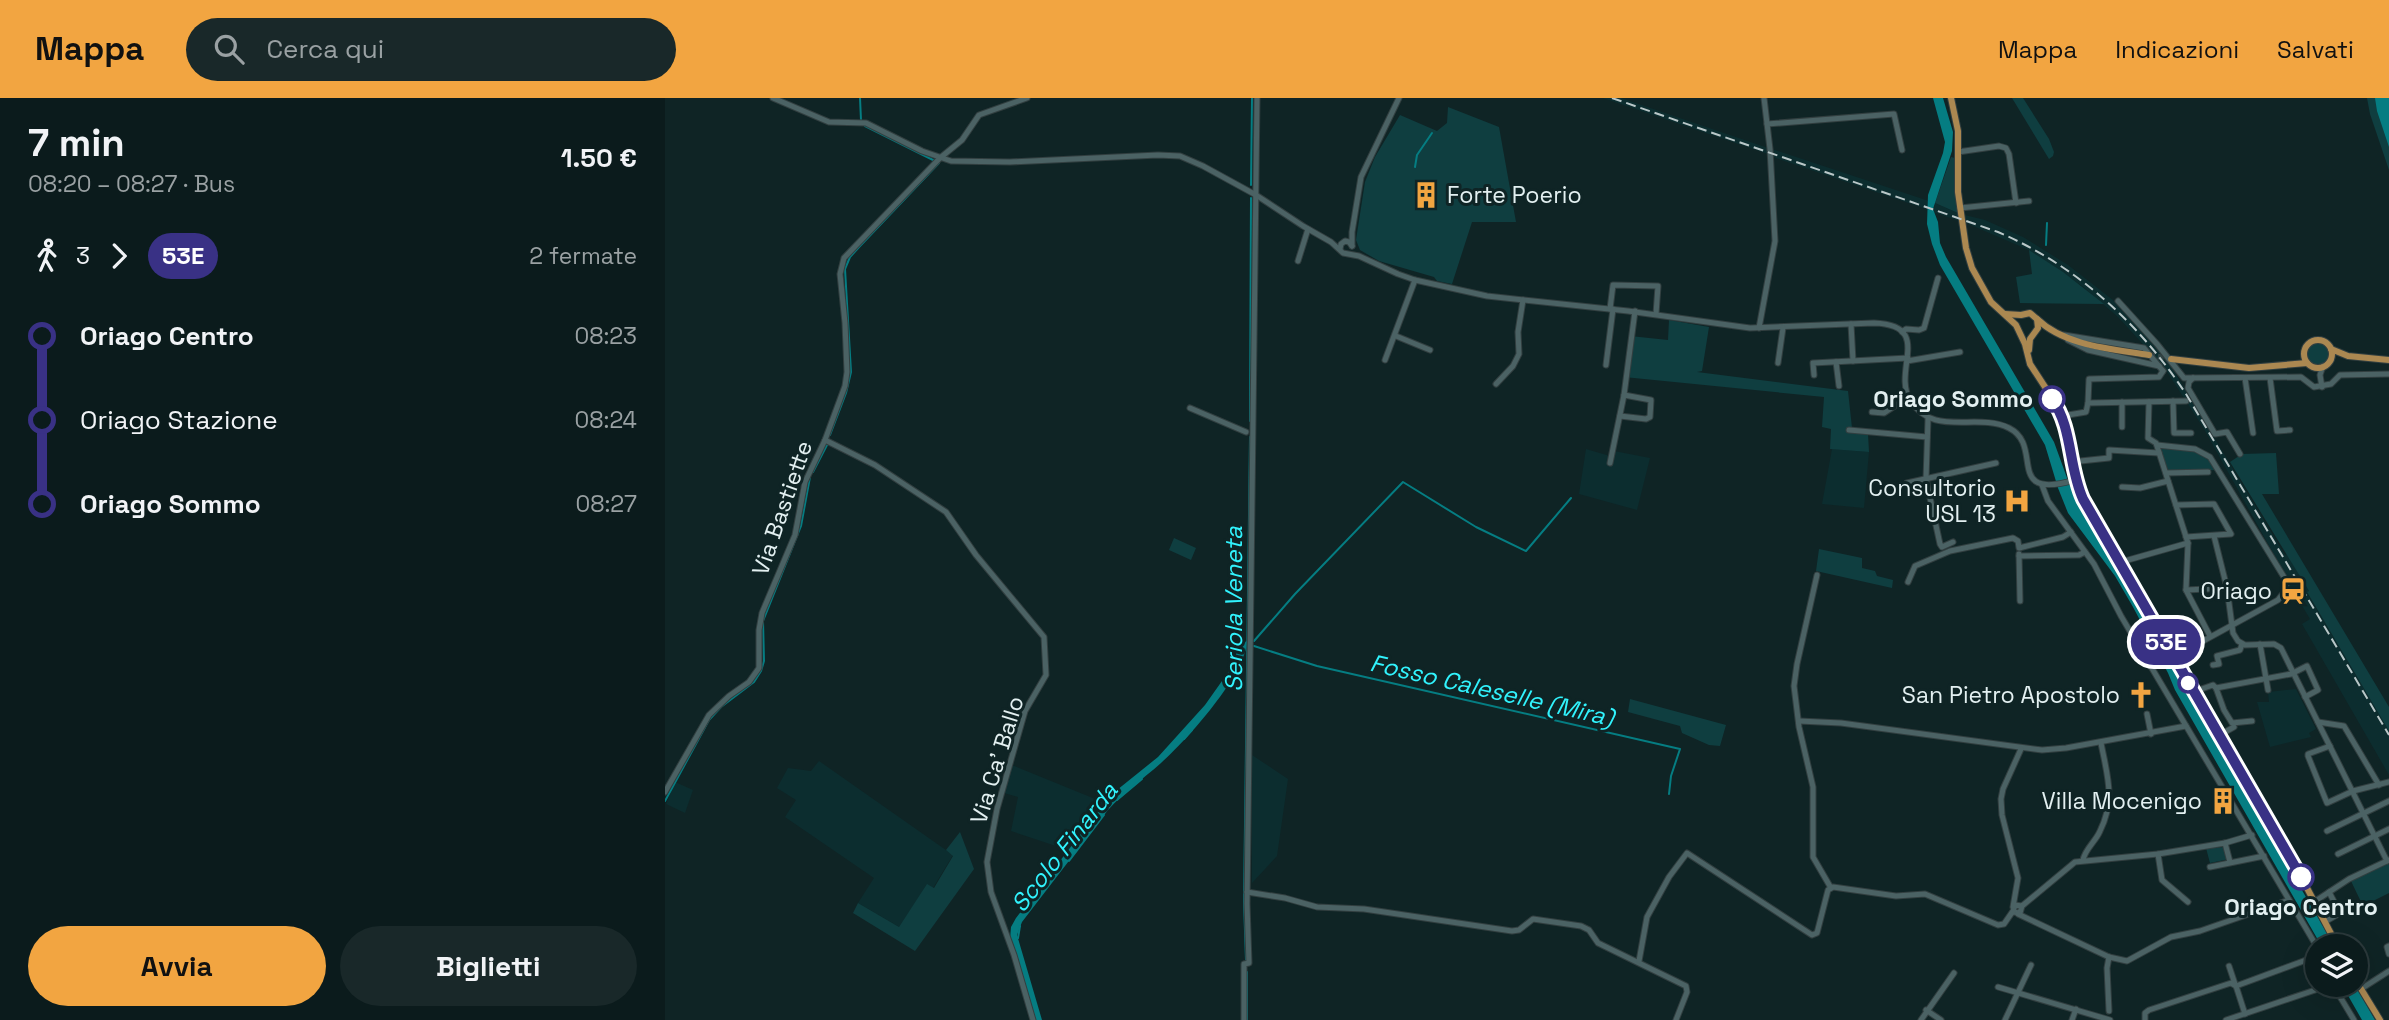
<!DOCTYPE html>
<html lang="it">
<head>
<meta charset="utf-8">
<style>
	:root { --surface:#0b1b1c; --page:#192829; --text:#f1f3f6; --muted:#9aa1a3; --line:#2b393b; --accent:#f2a541 }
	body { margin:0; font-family:"Space Grotesk",sans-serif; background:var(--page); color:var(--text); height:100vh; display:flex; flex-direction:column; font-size:26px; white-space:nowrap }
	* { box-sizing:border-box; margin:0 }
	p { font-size:23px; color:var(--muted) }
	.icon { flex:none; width:38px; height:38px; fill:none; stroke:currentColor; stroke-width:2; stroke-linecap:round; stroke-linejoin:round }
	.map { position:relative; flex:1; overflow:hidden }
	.details { display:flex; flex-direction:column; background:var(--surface); width:665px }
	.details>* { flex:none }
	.badge { padding:0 14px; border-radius:23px; font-size:24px; line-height:46px }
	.controls { position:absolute; left:1640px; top:836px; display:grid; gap:14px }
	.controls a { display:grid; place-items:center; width:63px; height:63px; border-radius:50%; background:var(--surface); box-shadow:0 7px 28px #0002,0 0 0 2px var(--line); font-size:35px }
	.map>.badge { position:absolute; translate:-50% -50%; box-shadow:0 0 0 4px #fff }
	.legs { display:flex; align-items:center; gap:10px; height:77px; padding:0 28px; font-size:23px }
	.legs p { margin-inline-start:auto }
	.headline { display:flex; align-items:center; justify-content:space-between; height:119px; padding:0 28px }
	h1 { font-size:38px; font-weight:700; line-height:52px }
	.action { display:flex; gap:14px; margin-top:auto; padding:14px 28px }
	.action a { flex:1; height:80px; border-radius:42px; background:var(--accent); color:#111; font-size:28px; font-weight:700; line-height:80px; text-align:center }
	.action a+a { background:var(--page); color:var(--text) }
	ul { padding:0 28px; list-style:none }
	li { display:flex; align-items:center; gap:24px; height:84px; font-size:26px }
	li i { display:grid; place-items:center; width:10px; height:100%; margin:0 9px; background:currentColor }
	li i::after { content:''; width:18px; height:18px; margin:-9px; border:5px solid; border-radius:50%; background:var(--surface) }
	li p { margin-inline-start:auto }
	li:first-child i { background:linear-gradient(#0000 50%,currentColor 0) }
	li:last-child i { background:linear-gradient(currentColor 50%,#0000 0) }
	header { display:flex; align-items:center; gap:42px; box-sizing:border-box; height:98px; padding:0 35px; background:var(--accent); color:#111 }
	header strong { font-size:33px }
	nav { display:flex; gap:38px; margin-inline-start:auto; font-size:24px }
	.search { width:490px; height:63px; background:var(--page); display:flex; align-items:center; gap:18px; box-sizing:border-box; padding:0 24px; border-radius:38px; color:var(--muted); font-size:26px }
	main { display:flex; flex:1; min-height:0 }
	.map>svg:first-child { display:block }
	.built { fill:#0c2d2f }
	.green { fill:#0f3e40 }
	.water { fill:#057d82 }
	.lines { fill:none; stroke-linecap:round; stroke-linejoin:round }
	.stream { stroke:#057d82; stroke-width:2 }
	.major-tunnel { stroke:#2f4344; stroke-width:6; stroke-dasharray:6 3; stroke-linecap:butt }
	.minor-casing { stroke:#323f40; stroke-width:7 }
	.major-casing { stroke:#323f40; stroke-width:8 }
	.minor { stroke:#4b6264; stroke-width:5 }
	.major { stroke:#ab8851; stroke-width:6 }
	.rail { stroke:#b9c7c8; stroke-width:2; stroke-dasharray:10 5; stroke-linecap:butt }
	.line-1-casing { stroke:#fff; stroke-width:16 }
	.line-1 { stroke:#393185; stroke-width:10 }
	.stop-1-dot { fill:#fff; stroke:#393185; stroke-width:3.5 }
	.labels { text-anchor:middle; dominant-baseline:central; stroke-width:6; stroke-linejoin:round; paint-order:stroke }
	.poi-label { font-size:23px; fill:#e3f0f1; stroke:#0f2425; text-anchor:end }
	.stop-label { font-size:23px; font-weight:bold; fill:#e3f0f1; stroke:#0f2425; text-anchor:end }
	.street-label { font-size:23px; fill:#e3f0f1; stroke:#0f2425 }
	.water-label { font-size:24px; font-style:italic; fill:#31f3fd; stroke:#0f2425 }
</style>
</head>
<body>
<header>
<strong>Mappa</strong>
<div class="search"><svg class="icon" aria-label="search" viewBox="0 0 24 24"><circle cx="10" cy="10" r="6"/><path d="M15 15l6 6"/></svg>Cerca qui</div>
<nav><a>Mappa</a><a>Indicazioni</a><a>Salvati</a></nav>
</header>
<main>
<section class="details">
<div class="headline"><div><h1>7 min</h1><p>08:20 – 08:27 · Bus</p></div><b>1.50 €</b></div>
<div class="legs"><svg class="icon" aria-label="walk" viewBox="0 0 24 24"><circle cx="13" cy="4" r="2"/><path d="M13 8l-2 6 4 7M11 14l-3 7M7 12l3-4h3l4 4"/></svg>3<svg class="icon" aria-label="forward" viewBox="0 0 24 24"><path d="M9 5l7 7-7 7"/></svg><b class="badge" style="background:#393185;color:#fff">53E</b><p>2 fermate</p></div>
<ul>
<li><i style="color:#393185"></i><b>Oriago Centro</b><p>08:23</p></li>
<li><i style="color:#393185"></i><span>Oriago Stazione</span><p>08:24</p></li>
<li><i style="color:#393185"></i><b>Oriago Sommo</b><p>08:27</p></li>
</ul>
<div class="action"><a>Avvia</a><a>Biglietti</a></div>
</section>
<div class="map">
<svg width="1724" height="922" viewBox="0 0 1724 922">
	<rect width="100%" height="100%" fill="#0f2425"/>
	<g class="built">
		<path d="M 938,0 L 956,0 L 1000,15 L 1103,50 L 1103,56 Z"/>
		<path d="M 1107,51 L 1264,103 L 1264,112 L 1108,59 Z"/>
		<path d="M 1270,105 L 1293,115 L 1294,123 L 1268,114 Z"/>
		<path d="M 1300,117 L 1320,122 L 1358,139 L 1403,167 L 1453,206 L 1476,230 L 1504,265 L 1620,457 L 1622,456 L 1644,493 L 1642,495 L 1724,633 L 1724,677 L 1637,526 L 1645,521 L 1636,506 L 1628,500 L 1623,492 L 1622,480 L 1539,331 L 1499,269 L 1453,219 L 1417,188 L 1364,152 L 1301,125 Z"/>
		<path d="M 921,351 L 945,358 L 949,353 L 985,360 L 972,412 L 914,396 Z"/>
		<path d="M 1167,351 L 1204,354 L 1199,410 L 1157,406 Z"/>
		<path d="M 1631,591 L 1651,631 L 1644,635 L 1646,639 L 1605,649 L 1592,604 L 1604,604 L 1603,594 Z"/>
		<path d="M 587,657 L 623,681 L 612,758 L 587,785 Z"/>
		<path d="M 154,663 L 288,757 L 268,790 L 263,787 L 234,829 L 193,805 L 209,780 L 120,719 L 131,702 L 112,690 L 123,670 L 146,673 Z"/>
		<path d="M 347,667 L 440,705 L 403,752 L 346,733 L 353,699 L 339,695 Z"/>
		<path d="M 10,684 L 28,692 L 20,715 L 1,706 Z"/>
	</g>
	<g class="green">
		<path d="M 1347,0 L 1358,0 L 1384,41 L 1389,54 L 1388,58 L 1384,61 Z"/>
		<path d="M 1702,0 L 1724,0 L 1724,72 L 1705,16 Z"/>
		<path d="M 783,9 L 834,29 L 851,124 L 807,124 L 787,186 L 772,183 L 769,179 L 714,163 L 695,152 L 691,142 L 700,84 L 710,59 L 735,17 L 772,33 L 782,25 Z"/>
		<path d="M 1286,59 L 1290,60 L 1293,115 L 1270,105 Z"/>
		<path d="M 1364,152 L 1398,174 L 1439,206 L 1355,205 L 1351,179 L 1367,176 Z"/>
		<path d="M 1004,222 L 1044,229 L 1037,273 L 1032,274 L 1183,293 L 1187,330 L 1203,336 L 1204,354 L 1165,351 L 1166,331 L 1157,329 L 1159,299 L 959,279 L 965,238 L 1003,242 Z"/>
		<circle cx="1653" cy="256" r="11"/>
		<path d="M 1498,349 C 1521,352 1538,350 1552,372 L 1504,374 L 1495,353 Z"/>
		<path d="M 1611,355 L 1614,396 L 1597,396 L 1724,609 L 1724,633 L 1642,494 L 1644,493 L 1565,364 L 1577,356 Z"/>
		<path d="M 509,440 L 531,450 L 526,462 L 504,452 Z"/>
		<path d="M 1154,451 L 1197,460 L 1197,470 L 1210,473 L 1212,478 L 1228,482 L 1227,490 L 1151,473 Z"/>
		<path d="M 965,601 L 1061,627 L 1055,648 L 1044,647 L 1017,635 L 1015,628 L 963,614 Z"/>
		<path d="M 295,734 L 309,771 L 250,853 L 188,815 L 193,805 L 234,829 L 262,786 L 269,790 L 288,758 L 281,752 Z"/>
		<path d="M 1560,749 L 1564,761 L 1545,765 L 1541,750 Z"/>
		<path d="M 1724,764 L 1724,795 L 1698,808 L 1686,783 Z"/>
	</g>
	<g class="water">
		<path d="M 1268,0 L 1278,0 L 1288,34 L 1287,53 L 1268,111 L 1273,124 L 1275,145 L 1281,159 L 1389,344 L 1405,388 L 1456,472 L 1535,617 L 1670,849 L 1657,849 L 1510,592 L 1503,575 L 1468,509 L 1450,478 L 1403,415 L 1393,390 L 1380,347 L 1275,167 L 1267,146 L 1262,126 L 1263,97 L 1278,55 L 1280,44 Z"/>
		<path d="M 1710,0 L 1724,0 L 1724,49 L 1712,13 Z"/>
		<path d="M 582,543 C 581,576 522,642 496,665 C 478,681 459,694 443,712 L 357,824 L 352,837 L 377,922 L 371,922 L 345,841 L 346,829 L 351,820 L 438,707 L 452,692 L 493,659 L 540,607 L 569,566 L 573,547 Z"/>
		<path d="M 1677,887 L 1690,887 L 1710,922 L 1697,922 Z"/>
	</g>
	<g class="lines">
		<g class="stream">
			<path d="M 195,0 L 196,22"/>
			<path d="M 200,28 L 270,63"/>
			<path d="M 750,69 L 752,57 L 767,35"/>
			<path d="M 586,87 L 587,0"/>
			<path d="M 1381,147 L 1382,125"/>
			<path d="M 585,323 L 586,100"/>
			<path d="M 165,337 L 181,295 L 186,274 L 180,171 L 185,159 L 195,148 L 274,65"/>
			<path d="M 148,374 L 162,347"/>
			<path d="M 589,543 L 630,496 L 738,384 L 811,429 L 861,453 L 906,400"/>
			<path d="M 589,548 L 652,568 L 1015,651 L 1006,678 L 1004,696"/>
			<path d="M 519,641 L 527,632"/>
			<path d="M 452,702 L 477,681"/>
			<path d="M 0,703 L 44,622 L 56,609 L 89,584 L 96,573 L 99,563 L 98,523 L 136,428 L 145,379"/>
			<path d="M 404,763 L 439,717"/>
			<path d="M 353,840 L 355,828"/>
			<path d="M 581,862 L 579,804 L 585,339"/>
			<path d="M 582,874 L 582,922"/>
		</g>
		<path class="major-tunnel" d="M 1484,257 L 1506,261"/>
		<defs>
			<g id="minor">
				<path d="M 108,0 L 164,24 L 201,25 L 257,53 L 286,63 L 345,64 L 493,57 L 515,58 L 538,68 L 591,97 L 638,128 L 666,144 L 678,155 L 694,158 L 733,176 L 750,182 L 822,198 L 963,213 L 1085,230 L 1209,225 C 1269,227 1227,272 1245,302 C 1268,340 1311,314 1344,330 C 1380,348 1338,403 1410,382"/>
				<path d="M 1102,26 L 1229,16 L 1237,52"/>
				<path d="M 1293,54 L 1334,48 L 1341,50 L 1344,56 L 1351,105"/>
				<path d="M 1295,110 L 1364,103"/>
				<path d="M 687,148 L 687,134 L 696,79 L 734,0"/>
				<path d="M 675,151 L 676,146 L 680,143 L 684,144 L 687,148"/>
				<path d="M 633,163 L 643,131"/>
				<path d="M 1453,203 L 1492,246 L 1519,280 L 1636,279 L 1649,289 L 1666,286 L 1675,277 L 1724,276"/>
				<path d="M 945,211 L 948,187 L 993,188 L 991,216"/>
				<path d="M 1186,226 L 1188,263"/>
				<path d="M 1094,230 L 1110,143 L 1105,51 L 1099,0"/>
				<path d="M 1237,234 L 1241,231 L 1254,232 L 1259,230 L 1273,180"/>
				<path d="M 1399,237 L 1479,250 L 1498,273"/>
				<path d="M 731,238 L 765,252"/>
				<path d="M 1403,242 L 1423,252 L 1494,268"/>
				<path d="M 720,262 L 750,182"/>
				<path d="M 1242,263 L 1295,254"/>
				<path d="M 1171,264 L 1174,288"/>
				<path d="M 1113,265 L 1118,230"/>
				<path d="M 941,267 L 948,211"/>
				<path d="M 1149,277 L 1148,265 L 1243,260"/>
				<path d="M 1528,280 L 1524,284 L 1523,290 L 1550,336 L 1562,334 L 1575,356"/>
				<path d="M 1580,280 L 1588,335"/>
				<path d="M 1605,280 L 1612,333 L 1625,332"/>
				<path d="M 831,286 L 848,268 L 854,256 L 853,234 L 858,202"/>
				<path d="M 1657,289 L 1655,277 L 1658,268"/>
				<path d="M 1508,303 L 1509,335 L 1526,335"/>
				<path d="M 1484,304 L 1483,340 L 1491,345 L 1523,445 L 1521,492 L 1545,538"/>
				<path d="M 1423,305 L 1424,281 L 1494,279 L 1498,273"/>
				<path d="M 525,310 L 581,334"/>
				<path d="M 1207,314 L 1219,315 L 1243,299"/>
				<path d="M 955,318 L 981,321 L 985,319 L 986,302 L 959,297"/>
				<path d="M 1397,318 L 1421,314 L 1423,305 L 1521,303"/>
				<path d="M 1263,321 L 1261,381 L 1275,446 L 1277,449 L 1288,444"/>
				<path d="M 1457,329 L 1457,304"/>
				<path d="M 1184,332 L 1262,339"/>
				<path d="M 160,342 L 210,367 L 281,414 L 311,457 L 379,539 L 381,577 L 360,613 L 332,711 L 322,764 L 326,794 L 349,857 L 368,922"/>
				<path d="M 1492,347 L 1530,351 L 1545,359 L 1622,484 L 1619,494 L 1613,502 L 1509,559"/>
				<path d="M 1406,364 L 1444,360 L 1444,352 L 1494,355"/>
				<path d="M 945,365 L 959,297 L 970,213"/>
				<path d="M 1501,375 L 1543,374"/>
				<path d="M 1242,385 L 1331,365"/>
				<path d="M 1377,387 L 1383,403 L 1429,466 L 1456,518 L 1652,849"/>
				<path d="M 1457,389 L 1475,390 L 1503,383"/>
				<path d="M 1511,407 L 1549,406 L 1566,436 L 1521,439"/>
				<path d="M 1549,438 L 1562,490 L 1568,535 L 1573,543 L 1580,547 L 1609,546 L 1616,550 L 1722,763"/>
				<path d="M 1354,456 L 1355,503"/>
				<path d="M 1354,458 L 1414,457 L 1420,454"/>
				<path d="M 1456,464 L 1523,445"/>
				<path d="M 1152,477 L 1132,566 L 1129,588 L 1134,629 L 1148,689 L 1148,759 L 1166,790"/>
				<path d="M 1243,484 L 1250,468 L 1285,453 L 1348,440 L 1353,443 L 1354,450 L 1398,439 L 1406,434"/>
				<path d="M 1521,492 L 1562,490"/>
				<path d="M 1595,546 L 1603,592"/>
				<path d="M 1548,567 L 1554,566 L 1552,558 L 1575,552 L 1577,546"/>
				<path d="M 1551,590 L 1559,612 L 1567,625 L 1587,623"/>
				<path d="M 1528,594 L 1548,587 L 1551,590 L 1626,576 L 1642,568 L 1653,592 L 1640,599"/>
				<path d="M 1482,616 L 1486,636"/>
				<path d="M 1134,623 L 1176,625 L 1377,652 L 1401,650 L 1521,628"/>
				<path d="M 1653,624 L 1679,628 L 1714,687"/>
				<path d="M 1553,638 L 1569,629"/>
				<path d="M 1665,648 L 1643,656 L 1643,658 L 1662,705 L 1688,693 L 1724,684"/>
				<path d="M 0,694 L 44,617 L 64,598 L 84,584 L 94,570 L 94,532 L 97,515 L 130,437 L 140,384 L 160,342 L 180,288 L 182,274 L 180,225 L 175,176 L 179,160 L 275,60 L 297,42 L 314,17 L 362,0"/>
				<path d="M 1662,733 L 1724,703"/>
				<path d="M 1560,745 L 1565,764"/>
				<path d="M 1493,756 L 1497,782 L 1523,804"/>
				<path d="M 1673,756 L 1724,731"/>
				<path d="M 1418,762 C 1420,751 1431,743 1435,733 C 1451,701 1442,677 1436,645"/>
				<path d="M 1545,769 L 1599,758"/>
				<path d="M 582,794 L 620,800 L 652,809 L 699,811 L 847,833 L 854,832 L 868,821 L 916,828 L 924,832 L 933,845 L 1021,888 L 1022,894 L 1011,922"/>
				<path d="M 1652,802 L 1684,781 L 1724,762"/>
				<path d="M 1357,808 L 1350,807 L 1348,814 L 1355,815 L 1357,808 L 1410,764 L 1493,756 L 1560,745 L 1587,737"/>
				<path d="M 1348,809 L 1353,780 L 1337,717 L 1336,701 L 1338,691 L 1356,651"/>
				<path d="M 1353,816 L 1444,859 L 1462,863 L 1506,839 L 1535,833 L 1624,802"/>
				<path d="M 1663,822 L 1675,815 L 1664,794"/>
				<path d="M 1724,848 L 1722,849 L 1724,856"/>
				<path d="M 1444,859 L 1442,870 L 1444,913"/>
				<path d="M 974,863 L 982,819 L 1004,779 L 1022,755 L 1147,837 L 1152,835 L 1163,792 L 1168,789 L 1231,798 L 1260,796 L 1333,827 L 1339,826 L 1348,813"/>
				<path d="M 1564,868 L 1570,886"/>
				<path d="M 1668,887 L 1689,922"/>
				<path d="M 1571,888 L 1652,858"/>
				<path d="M 1571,888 L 1580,916"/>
				<path d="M 1333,889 L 1445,922"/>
				<path d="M 1696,891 L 1724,873"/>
				<path d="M 1261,912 L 1276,922"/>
				<path d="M 579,922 L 579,866 L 584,865 L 582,806 L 592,0"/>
				<path d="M 1256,922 L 1289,875"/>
				<path d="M 1340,922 L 1366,867"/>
				<path d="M 1407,922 L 1411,911"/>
				<path d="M 1480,922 L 1480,915 L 1484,912 L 1566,885 L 1571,888"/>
				<path d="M 1561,922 L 1665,887"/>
			</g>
			<g id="major">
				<path d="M 1286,0 L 1293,33 L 1293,94 L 1301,150 L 1307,170 L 1326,204 L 1351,227 L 1360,246 L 1365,266 L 1395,312 L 1400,328 L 1410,382 L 1418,401 L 1631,769 L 1673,849"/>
				<path d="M 1340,216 L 1356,217 L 1365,215 L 1372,221 L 1373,230 L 1365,241 L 1364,252"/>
				<path d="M 1372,221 C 1400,248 1447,251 1484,257"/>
				<circle cx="1653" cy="256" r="14"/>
				<path d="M 1666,251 L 1683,258 L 1724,262"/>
				<path d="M 1506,261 L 1584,270 L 1642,265"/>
				<path d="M 1690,881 L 1715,922"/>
			</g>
		</defs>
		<use href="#minor" class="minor-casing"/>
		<use href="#major" class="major-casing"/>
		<use href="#minor" class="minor"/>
		<use href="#major" class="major"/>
		<path class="rail" d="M 947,0 L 1333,134 C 1412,168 1474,225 1521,296 L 1724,637"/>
	</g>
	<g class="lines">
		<defs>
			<path id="line-1" d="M 1387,301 C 1408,330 1403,368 1418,401 L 1636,779"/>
		</defs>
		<use href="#line-1" class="line-1-casing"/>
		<use href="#line-1" class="line-1"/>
	</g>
	<defs>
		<symbol id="building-bare" viewBox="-9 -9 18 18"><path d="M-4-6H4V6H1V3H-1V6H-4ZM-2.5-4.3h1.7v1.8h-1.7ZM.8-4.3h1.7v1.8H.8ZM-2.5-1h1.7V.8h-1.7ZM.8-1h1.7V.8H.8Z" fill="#f2a541" stroke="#0f2425" stroke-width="2.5" paint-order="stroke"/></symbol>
		<symbol id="hospital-bare" viewBox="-9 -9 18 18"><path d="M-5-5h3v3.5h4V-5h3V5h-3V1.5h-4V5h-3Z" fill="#f2a541" stroke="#0f2425" stroke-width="2.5" paint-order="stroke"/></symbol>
		<symbol id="station-bare" viewBox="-9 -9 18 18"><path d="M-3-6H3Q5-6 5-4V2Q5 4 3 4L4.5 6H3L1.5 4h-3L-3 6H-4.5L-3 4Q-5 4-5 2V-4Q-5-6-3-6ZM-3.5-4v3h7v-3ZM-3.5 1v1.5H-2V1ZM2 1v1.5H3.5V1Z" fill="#f2a541" stroke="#0f2425" stroke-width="2.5" paint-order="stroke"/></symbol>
		<symbol id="church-bare" viewBox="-9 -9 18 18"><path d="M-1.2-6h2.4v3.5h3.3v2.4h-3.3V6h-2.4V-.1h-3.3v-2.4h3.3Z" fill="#f2a541" stroke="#0f2425" stroke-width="2.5" paint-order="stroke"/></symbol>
	</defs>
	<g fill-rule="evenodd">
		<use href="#building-bare" x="742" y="78" width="38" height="38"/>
		<use href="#hospital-bare" x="1333" y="384" width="38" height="38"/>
		<use href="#station-bare" x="1609" y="474" width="38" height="38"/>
		<use href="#church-bare" x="1457" y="578" width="38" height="38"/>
		<use href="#building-bare" x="1539" y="684" width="38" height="38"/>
	</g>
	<g class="stop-1-dot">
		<circle cx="1387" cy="301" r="12"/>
		<circle cx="1523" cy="585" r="9"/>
		<circle cx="1636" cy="779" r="12"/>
	</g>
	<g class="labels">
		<g class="poi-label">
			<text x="782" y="97" text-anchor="start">Forte Poerio</text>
			<text x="1331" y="390">Consultorio<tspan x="1331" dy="26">USL 13</tspan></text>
			<text x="1607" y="493">Oriago</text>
			<text x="1455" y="597">San Pietro Apostolo</text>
			<text x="1537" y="703">Villa Mocenigo</text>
		</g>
		<g class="stop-label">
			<text x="1368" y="301">Oriago Sommo</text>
			<text x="1636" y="809" text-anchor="middle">Oriago Centro</text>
		</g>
		<g class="street-label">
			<text transform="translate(117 410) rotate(-71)">Via Bastiette</text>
			<text transform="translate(332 662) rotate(-73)">Via Ca' Ballo</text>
		</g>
		<g class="water-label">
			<text transform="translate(568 511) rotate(-90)">Seriola Veneta</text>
			<text transform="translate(827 592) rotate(13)">Fosso Caleselle (Mira)</text>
			<text transform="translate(399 749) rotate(-52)">Scolo Finarda</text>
		</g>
	</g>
</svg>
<div class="controls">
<a><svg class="icon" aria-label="layers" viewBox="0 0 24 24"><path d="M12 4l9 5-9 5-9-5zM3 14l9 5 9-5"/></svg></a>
</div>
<b class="badge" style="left:1501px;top:544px;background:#393185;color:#fff">53E</b>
</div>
</main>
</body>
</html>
